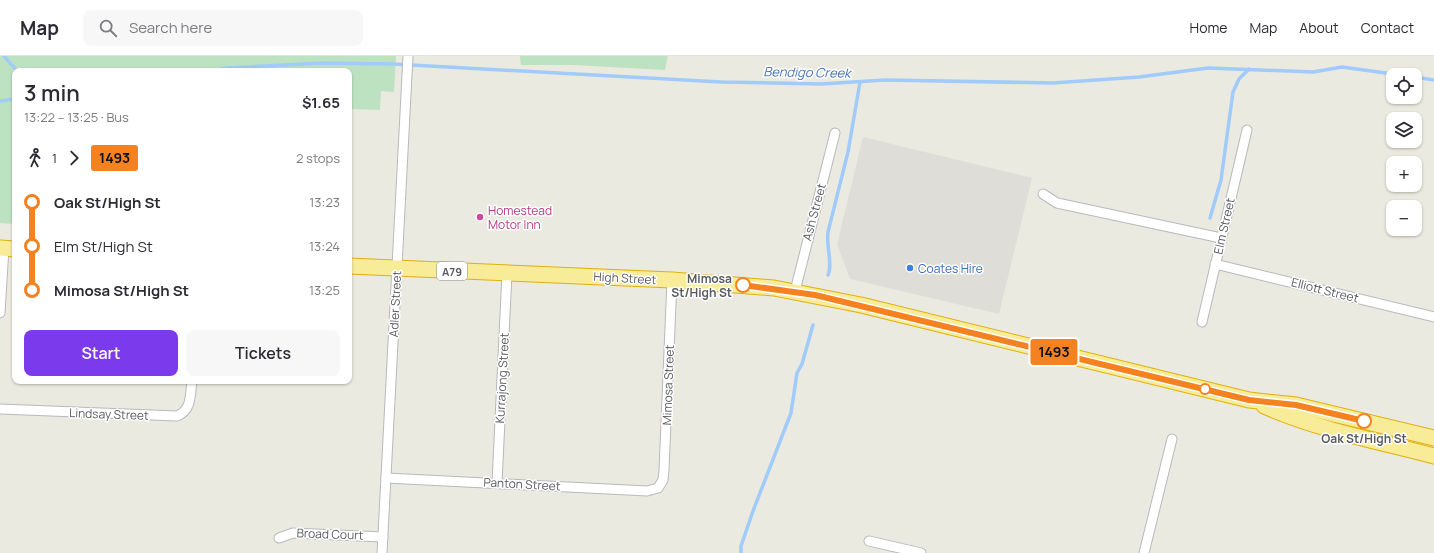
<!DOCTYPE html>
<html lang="en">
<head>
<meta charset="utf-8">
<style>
	:root { --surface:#fff; --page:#f7f7f7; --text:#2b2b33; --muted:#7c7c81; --line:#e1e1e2; --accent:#7c3aed }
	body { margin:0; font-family:Manrope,sans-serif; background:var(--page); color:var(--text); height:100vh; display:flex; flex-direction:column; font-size:15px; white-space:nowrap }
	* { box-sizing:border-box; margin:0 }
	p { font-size:13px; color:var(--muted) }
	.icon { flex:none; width:22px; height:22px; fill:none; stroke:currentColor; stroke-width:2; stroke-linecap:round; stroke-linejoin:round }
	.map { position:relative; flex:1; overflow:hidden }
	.details { position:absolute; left:12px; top:12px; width:340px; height:316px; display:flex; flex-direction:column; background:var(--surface); border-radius:8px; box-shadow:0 1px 3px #0004 }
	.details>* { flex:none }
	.badge { padding:0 8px; border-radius:3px; font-size:14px; line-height:26px }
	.fabs { position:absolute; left:1386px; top:12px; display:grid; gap:8px }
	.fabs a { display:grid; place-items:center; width:36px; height:36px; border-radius:8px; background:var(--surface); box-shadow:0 1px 3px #0004; font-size:20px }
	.map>.badge { position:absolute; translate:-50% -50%; box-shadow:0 0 0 2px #fff }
	.legs { display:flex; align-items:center; gap:6px; height:44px; padding:0 12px; font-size:13px }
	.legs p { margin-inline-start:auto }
	.overview { display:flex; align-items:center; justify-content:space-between; height:68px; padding:0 12px }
	h1 { font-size:22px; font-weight:600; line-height:30px }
	.button { display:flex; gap:8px; margin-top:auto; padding:8px 12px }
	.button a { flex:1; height:46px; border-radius:8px; background:var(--accent); color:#fff; font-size:16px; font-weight:600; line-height:46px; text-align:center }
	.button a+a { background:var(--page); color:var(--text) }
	ul { padding:0 12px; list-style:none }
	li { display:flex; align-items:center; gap:14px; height:44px; font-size:15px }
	li i { display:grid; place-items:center; width:6px; height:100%; margin:0 5px; background:currentColor }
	li i::after { content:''; width:10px; height:10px; margin:-5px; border:3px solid; border-radius:50%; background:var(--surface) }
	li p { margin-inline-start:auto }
	li:first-child i { background:linear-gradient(#0000 50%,currentColor 0) }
	li:last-child i { background:linear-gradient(currentColor 50%,#0000 0) }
	header { display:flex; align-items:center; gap:24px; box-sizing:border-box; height:56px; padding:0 20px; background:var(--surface); border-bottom:1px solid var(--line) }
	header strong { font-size:19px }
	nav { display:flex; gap:22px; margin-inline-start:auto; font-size:14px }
	.search { width:280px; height:36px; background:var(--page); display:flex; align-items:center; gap:10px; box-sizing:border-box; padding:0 14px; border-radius:8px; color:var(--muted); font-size:15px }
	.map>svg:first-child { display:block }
	.industrial { fill:#dfddd8 }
	.green { fill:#bde2c1 }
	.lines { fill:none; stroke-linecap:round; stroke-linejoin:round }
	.stream { stroke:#a1cbfa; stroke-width:3.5 }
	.minor-casing { stroke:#b8b9be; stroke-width:11 }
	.trunk-casing { stroke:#dfb00c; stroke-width:17 }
	.minor { stroke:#fff; stroke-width:9 }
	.trunk { stroke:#f8ec99; stroke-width:15 }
	.line-1-casing { stroke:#fff; stroke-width:9 }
	.line-1 { stroke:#f58220; stroke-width:6 }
	.hotel-dot { fill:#d1479c; stroke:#fff; stroke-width:1.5 }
	.shop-dot { fill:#3f7fe0; stroke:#fff; stroke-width:1.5 }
	.stop-1-dot { fill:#fff; stroke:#f58220; stroke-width:2 }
	.labels { text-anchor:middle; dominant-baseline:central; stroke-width:3; stroke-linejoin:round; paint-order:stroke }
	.shield { fill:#fff; stroke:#8b8c90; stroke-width:1 }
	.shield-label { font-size:11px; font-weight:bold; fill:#595b60 }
	.hotel-label { font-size:12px; fill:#b23c85; stroke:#fff; text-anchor:start }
	.street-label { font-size:12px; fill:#595b60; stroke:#fff }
	.shop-label { font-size:12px; fill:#366cbe; stroke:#fff; text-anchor:start }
	.stop-label { font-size:12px; font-weight:bold; fill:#595b60; stroke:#fff; text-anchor:end }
	.water-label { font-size:13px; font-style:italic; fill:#4675bb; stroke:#fff }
</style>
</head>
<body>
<header>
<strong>Map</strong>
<div class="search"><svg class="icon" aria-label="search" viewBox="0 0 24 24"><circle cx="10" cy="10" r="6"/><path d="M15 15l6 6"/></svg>Search here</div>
<nav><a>Home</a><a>Map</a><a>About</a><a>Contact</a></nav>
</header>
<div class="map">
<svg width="1434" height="497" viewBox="0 0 1434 497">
	<rect width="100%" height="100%" fill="#ebeae0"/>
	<path class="industrial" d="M 863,81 L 1032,122 L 999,258 L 850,223 L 837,188 Z"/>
	<g class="green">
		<path d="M 0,0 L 396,0 L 394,36 L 381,35 L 380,54 L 349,53 L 349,15 L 15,15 L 15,168 L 0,167 Z"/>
		<path d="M 520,0 L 668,0 L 665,14 L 574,9 L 521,9 Z"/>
	</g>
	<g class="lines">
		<g class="stream">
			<path d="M 4,0 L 17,15"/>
			<path d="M 213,15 L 227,12 L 323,7 L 393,8 L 721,26 L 821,28 L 885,24 L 1053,27 L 1139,21 L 1208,12 L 1313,16 L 1342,11 L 1400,19"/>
			<path d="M 1415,21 L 1434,24"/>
			<path d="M 0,45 L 15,43"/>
			<path d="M 1210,162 L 1221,124 L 1233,36 L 1239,23 L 1249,13"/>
			<path d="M 828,219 C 833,209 826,189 828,176 L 848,96 L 860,26"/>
			<path d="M 741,497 L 741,490 L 753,455 L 791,357 L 797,317 L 802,308 L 813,269"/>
		</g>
		<defs>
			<g id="minor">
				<path d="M 1043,138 L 1057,147 L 1221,182"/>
				<path d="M 1215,208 L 1434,261"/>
				<path d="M 795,235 L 835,77"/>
				<path d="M 0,257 L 4,192"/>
				<path d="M 1202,266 L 1247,74"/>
				<path d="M 0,353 L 177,360 C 192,354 190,339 192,325"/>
				<path d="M 386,422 L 647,435 L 658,432 L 663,424 L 664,414 L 672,224"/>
				<path d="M 497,427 L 507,217"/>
				<path d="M 279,482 L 293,477 L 383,481"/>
				<path d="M 869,485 L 921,497"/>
				<path d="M 382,497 L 408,0"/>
				<path d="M 1144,497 L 1172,383"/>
			</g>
			<g id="trunk">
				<path d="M 0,192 L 15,193"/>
				<path d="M 349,210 L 672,224 L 774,232 L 861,249 L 1249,344 L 1296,349 L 1434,382"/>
				<path d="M 1264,350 C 1319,374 1377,385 1434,400"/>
			</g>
		</defs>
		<use href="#minor" class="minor-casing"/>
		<use href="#trunk" class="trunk-casing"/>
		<use href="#minor" class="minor"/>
		<use href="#trunk" class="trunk"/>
	</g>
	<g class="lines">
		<defs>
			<path id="line-1" d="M 743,229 L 815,239 L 1249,344 L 1296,349 L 1364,365"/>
		</defs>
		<use href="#line-1" class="line-1-casing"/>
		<use href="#line-1" class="line-1"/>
	</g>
	<circle class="hotel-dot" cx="480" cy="161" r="4"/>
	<circle class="shop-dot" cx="910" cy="212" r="4"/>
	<g class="stop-1-dot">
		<circle cx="743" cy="229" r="7"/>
		<circle cx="1205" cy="333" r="5"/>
		<circle cx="1364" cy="365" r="7"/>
	</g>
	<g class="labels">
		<rect class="shield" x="437" y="206" width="30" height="18" rx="3"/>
		<g class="shield-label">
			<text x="452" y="215">A79</text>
		</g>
		<g class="hotel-label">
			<text x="488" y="154">Homestead<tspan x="488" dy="14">Motor Inn</tspan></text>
		</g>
		<g class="street-label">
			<text transform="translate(814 156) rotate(-75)">Ash Street</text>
			<text transform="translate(1224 170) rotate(-77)">Elm Street</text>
			<text transform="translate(625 222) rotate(3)">High Street</text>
			<text transform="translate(1325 234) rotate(14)">Elliott Street</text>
			<text transform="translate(395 248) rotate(-87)">Adler Street</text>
			<text transform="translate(502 322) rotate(-87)">Kurrajong Street</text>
			<text transform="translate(668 329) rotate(-88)">Mimosa Street</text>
			<text transform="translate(109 358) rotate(2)">Lindsay Street</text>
			<text transform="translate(522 428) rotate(3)">Panton Street</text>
			<text transform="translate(330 478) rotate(2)">Broad Court</text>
		</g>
		<g class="shop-label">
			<text x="918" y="212">Coates Hire</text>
		</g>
		<g class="stop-label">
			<text x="732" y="222">Mimosa<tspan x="732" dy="14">St/High St</tspan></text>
			<text x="1364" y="382" text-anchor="middle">Oak St/High St</text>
		</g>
		<g class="water-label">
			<text transform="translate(807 16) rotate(1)">Bendigo Creek</text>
		</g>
	</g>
</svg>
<div class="fabs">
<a><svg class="icon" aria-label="locate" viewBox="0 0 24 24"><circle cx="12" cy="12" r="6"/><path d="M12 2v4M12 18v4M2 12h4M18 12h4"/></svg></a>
<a><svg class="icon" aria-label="layers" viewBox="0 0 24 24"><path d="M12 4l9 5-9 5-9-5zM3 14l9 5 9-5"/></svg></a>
<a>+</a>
<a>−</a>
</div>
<b class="badge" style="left:1054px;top:296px;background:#f58220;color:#111">1493</b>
<section class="details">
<div class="overview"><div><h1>3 min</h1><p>13:22 – 13:25 · Bus</p></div><b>$1.65</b></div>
<div class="legs"><svg class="icon" aria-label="walk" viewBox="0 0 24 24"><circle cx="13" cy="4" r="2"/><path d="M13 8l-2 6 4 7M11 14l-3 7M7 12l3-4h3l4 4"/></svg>1<svg class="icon" aria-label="forward" viewBox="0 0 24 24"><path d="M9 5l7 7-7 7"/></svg><b class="badge" style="background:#f58220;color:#111">1493</b><p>2 stops</p></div>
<ul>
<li><i style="color:#f58220"></i><b>Oak St/High St</b><p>13:23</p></li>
<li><i style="color:#f58220"></i><span>Elm St/High St</span><p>13:24</p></li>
<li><i style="color:#f58220"></i><b>Mimosa St/High St</b><p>13:25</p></li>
</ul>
<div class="button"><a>Start</a><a>Tickets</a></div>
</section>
</div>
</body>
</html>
